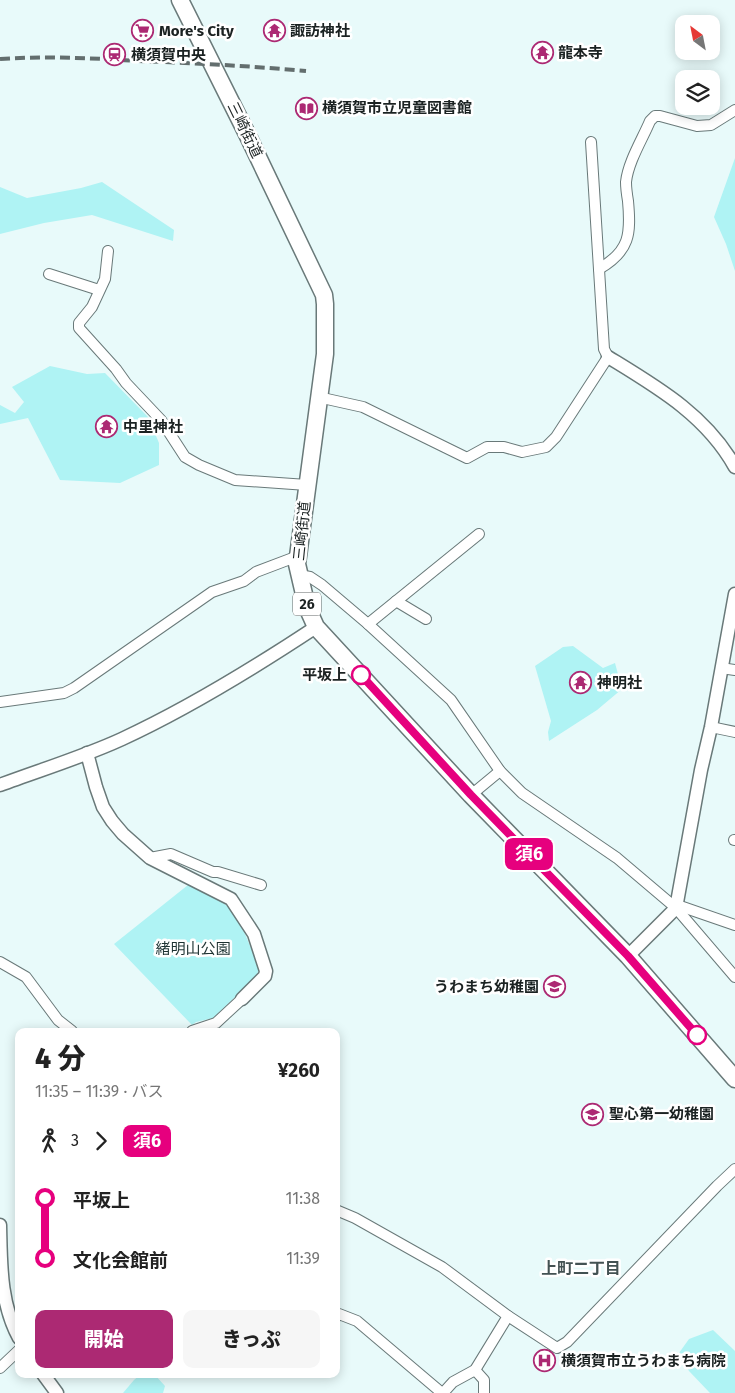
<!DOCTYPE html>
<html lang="ja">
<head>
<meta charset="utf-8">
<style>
	:root { --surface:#fff; --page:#f6f6f6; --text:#222; --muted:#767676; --accent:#ac2973 }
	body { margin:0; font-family:"Fira Sans","Noto Sans JP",sans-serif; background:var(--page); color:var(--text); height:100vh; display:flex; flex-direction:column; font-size:19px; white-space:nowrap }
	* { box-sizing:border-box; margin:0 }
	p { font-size:16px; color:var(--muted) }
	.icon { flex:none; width:28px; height:28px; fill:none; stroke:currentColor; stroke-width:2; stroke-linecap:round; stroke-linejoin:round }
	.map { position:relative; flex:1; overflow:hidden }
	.panel { position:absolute; left:15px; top:1028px; width:325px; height:350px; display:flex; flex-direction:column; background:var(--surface); border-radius:10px; box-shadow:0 2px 12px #0003 }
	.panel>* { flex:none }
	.badge { padding:0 10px; border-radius:8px; font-size:18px; line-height:32px }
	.needle { width:32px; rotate:328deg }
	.fabs { position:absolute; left:675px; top:15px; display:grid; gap:10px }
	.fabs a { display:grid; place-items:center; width:45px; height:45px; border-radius:10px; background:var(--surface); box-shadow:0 2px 12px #0003; font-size:25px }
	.map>.badge { position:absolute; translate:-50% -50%; box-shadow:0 0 0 2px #fff }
	.legs { display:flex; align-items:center; gap:8px; height:55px; padding:0 20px; font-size:16px }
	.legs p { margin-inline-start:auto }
	.headline { display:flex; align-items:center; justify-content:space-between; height:85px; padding:0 20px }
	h1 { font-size:28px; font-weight:800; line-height:38px }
	.action { display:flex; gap:10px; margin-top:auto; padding:10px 20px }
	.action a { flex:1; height:58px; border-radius:10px; background:var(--accent); color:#fff; font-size:20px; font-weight:800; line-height:58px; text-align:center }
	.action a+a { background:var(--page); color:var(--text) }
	ul { padding:0 20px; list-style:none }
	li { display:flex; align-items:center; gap:18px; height:60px; font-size:19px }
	li i { display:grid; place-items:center; width:8px; height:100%; margin:0 6px; background:currentColor }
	li i::after { content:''; width:12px; height:12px; margin:-6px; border:4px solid; border-radius:50%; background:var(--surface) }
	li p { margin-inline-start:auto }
	li:first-child i { background:linear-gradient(#0000 50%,currentColor 0) }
	li:last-child i { background:linear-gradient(currentColor 50%,#0000 0) }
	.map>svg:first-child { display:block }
	.green { fill:#aff3f4 }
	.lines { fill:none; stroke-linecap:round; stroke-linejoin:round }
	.minor-casing { stroke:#697979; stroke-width:12 }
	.tertiary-casing { stroke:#697979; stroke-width:15 }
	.primary-casing { stroke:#697979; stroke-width:19 }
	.minor { stroke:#fff; stroke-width:10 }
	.tertiary { stroke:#fff; stroke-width:12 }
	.primary { stroke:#fff; stroke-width:16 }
	.rail { stroke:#636e6e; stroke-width:4; stroke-dasharray:10 5; stroke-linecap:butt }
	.line-1-casing { stroke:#fff; stroke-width:11 }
	.line-1 { stroke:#e6007e; stroke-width:8 }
	.stop-1-dot { fill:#fff; stroke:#e6007e; stroke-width:2.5 }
	.labels { text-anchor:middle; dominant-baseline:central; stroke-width:5; stroke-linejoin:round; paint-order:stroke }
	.shield { fill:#fff; stroke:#5f6464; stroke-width:1 }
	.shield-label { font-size:14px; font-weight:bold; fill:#1b2222 }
	.poi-label { font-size:15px; font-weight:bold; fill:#1b2222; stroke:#fff; text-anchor:start }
	.street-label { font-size:15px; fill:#1b2222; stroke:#fff }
	.stop-label { font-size:15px; font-weight:bold; fill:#1b2222; stroke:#fff; text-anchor:end }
	.park-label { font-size:15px; fill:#1d3232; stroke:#fff }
	.neighbourhood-label { font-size:16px; font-weight:bold; fill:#435253; stroke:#fff }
</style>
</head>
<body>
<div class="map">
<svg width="735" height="1393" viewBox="0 0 735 1393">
	<rect width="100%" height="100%" fill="#e8fafa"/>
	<g class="green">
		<path d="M 735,158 L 735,271 L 726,244 L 714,217 Z"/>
		<path d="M 102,182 L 174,230 L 173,241 L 92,215 L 44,223 L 0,234 L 0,187 L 27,198 L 81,188 Z"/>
		<path d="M 50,366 L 87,374 L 105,373 L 148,417 L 159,443 L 159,465 L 120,483 L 60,480 L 28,418 L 0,424 L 0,405 L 15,413 L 24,402 L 12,387 Z"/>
		<path d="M 573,646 L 603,668 L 615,663 L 622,689 L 597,710 L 549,741 L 548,732 L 551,721 L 535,666 L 563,647 Z"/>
		<path d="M 188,885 L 219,899 L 237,915 L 259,967 L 257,976 L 213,1018 L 196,1022 L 192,1025 L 114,944 Z"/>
		<path d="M 713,1330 L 735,1351 L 735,1393 L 710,1393 L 689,1371 L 679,1353 L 689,1339 Z"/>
		<path d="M 141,1374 L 154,1374 L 165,1386 L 163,1393 L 123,1393 L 134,1380 Z"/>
	</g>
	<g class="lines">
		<defs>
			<g id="minor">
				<path d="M 108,251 L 105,279 L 92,307 L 79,323 L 79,328 L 116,369 L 126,383 L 161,420 L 185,457 L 199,465 L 235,480 L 307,485"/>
				<path d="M 599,269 C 630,251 631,234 628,201 C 627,195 626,188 626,182 C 628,162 643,138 650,121 L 655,116 L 660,116 L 697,126 L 711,125 L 735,110"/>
				<path d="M 49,274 L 99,290"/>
				<path d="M 318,397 L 363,407 L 467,458 L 487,447 L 504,447 L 522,452 L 546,447 L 556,437 L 608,357 L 604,349 L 591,142"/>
				<path d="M 299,575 L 310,577 L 322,585 L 368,624 L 451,700 L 500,771 L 522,793 L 617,858 L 676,908 L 735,977"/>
				<path d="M 396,601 L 426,619"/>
				<path d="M 368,624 L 479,534"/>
				<path d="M 721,668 L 735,670"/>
				<path d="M 0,702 L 64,693 L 74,688 L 212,592 L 244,581 L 256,572 L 298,556"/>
				<path d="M 711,727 L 735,732"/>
				<path d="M 471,795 L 500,771"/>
				<path d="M 734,840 L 735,840"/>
				<path d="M 150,858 L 171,854 L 213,872 L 218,872 L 261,885"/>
				<path d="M 677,905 L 735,925"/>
				<path d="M 0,962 L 26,977 L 58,1020 L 72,1031"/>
				<path d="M 192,1031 L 216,1023 L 242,999"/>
				<path d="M 336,1210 L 355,1218 L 442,1267 L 508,1316 L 557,1348 L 567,1342 L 717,1186 L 735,1169"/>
				<path d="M 336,1317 L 339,1314 L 357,1321 L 442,1393"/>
				<path d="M 0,1368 L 19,1350"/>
				<path d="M 475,1370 L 484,1380 L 484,1393"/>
				<path d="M 443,1393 L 453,1382 L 475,1370 L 508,1316"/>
			</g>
			<g id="tertiary">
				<path d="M 608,357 C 657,387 706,415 735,467"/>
				<path d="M 87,753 L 96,787 L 103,807 L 112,821 L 123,834 L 150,858 L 231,899 L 254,934 L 266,971 L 265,976 L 242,999"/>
				<path d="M 0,785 C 40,770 83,757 122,739 C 189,708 254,668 316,627"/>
				<path d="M 628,956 L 676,908 L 701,770 L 711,727 L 735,594"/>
				<path d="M 0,1225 C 1,1264 0,1303 19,1338"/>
				<path d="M 43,1374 L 57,1393"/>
			</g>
			<path id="primary" d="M 180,0 L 247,134 L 324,295 L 325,304 L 325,354 L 297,564 L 307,607 L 316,627 L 471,795 L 628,956 L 735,1079"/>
		</defs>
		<use href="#minor" class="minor-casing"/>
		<use href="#tertiary" class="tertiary-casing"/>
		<use href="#primary" class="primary-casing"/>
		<use href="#minor" class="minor"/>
		<use href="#tertiary" class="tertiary"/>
		<use href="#primary" class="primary"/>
		<path class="rail" d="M 0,59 C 46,56 92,58 138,61 C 194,63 250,66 306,71"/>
	</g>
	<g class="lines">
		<defs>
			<path id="line-1" d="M 361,675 L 471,795 L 628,956 L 697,1035"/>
		</defs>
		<use href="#line-1" class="line-1-casing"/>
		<use href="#line-1" class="line-1"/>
	</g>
	<defs>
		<symbol id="supermarket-ring" viewBox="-11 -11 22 22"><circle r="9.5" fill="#fff" stroke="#ac2973" stroke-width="1.5"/><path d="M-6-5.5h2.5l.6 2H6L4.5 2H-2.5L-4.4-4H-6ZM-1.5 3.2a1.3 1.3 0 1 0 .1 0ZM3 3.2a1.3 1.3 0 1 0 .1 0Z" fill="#ac2973"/></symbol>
		<symbol id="temple-ring" viewBox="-11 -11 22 22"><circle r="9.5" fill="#fff" stroke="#ac2973" stroke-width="1.5"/><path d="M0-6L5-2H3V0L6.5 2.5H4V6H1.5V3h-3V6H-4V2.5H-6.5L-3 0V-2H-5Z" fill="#ac2973"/></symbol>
		<symbol id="station-ring" viewBox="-11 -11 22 22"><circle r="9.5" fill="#fff" stroke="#ac2973" stroke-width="1.5"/><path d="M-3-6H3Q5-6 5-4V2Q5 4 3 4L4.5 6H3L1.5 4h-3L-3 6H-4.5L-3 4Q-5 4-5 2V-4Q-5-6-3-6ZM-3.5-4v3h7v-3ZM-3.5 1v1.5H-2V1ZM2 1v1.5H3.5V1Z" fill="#ac2973"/></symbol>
		<symbol id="library-ring" viewBox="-11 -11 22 22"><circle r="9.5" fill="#fff" stroke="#ac2973" stroke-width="1.5"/><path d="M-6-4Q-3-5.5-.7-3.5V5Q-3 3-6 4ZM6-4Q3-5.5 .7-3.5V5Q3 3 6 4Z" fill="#ac2973"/></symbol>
		<symbol id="school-ring" viewBox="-11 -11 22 22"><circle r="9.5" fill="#fff" stroke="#ac2973" stroke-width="1.5"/><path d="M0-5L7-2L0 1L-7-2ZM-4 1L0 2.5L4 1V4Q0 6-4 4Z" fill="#ac2973"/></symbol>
		<symbol id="hospital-ring" viewBox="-11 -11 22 22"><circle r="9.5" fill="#fff" stroke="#ac2973" stroke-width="1.5"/><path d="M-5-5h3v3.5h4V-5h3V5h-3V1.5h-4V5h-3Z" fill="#ac2973"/></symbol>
	</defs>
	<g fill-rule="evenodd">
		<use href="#supermarket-ring" x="130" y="18" width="25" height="25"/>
		<use href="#temple-ring" x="262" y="18" width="25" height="25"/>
		<use href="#temple-ring" x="530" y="40" width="25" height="25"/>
		<use href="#station-ring" x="102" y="42" width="25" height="25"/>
		<use href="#library-ring" x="294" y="96" width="25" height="25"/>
		<use href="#temple-ring" x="94" y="414" width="25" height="25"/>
		<use href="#temple-ring" x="568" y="670" width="25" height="25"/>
		<use href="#school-ring" x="542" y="974" width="25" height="25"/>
		<use href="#school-ring" x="580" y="1102" width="25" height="25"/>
		<use href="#hospital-ring" x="532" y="1348" width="25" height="25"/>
	</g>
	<g class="stop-1-dot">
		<circle cx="361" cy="675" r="9"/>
		<circle cx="697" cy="1035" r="9"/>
	</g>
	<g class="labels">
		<rect class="shield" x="293" y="592.5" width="28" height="23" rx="4"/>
		<g class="shield-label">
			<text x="307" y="604">26</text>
		</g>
		<g class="poi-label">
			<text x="159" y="31">More's City</text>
			<text x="290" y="31">諏訪神社</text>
			<text x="558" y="53">龍本寺</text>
			<text x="131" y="55">横須賀中央</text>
			<text x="322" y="108">横須賀市立児童図書館</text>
			<text x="123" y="427">中里神社</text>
			<text x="597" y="683">神明社</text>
			<text x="539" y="987" text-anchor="end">うわまち幼稚園</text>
			<text x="609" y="1114">聖心第一幼稚園</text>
			<text x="561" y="1361">横須賀市立うわまち病院</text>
		</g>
		<g class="street-label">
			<text transform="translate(245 130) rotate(64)">三崎街道</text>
			<text transform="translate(302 531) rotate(-84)">三崎街道</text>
		</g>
		<g class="stop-label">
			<text x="347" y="675">平坂上</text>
		</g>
		<g class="park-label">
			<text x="193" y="949">緒明山公園</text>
		</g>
		<g class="neighbourhood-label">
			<text x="581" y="1268">上町二丁目</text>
		</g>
	</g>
</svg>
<div class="fabs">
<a><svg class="needle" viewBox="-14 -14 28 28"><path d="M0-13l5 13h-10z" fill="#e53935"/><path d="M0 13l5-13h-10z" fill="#767676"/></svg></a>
<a><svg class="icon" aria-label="layers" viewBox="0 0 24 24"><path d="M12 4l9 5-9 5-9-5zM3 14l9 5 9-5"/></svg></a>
</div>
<b class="badge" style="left:529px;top:854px;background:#e6007e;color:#fff">須6</b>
<section class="panel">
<div class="headline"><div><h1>4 分</h1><p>11:35 – 11:39 · バス</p></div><b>¥260</b></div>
<div class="legs"><svg class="icon" aria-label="walk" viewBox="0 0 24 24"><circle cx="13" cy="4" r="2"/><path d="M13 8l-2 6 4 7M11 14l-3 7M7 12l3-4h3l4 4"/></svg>3<svg class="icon" aria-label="forward" viewBox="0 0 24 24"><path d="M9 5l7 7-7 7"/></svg><b class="badge" style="background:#e6007e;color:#fff">須6</b></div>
<ul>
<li><i style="color:#e6007e"></i><b>平坂上</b><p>11:38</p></li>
<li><i style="color:#e6007e"></i><b>文化会館前</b><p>11:39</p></li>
</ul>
<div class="action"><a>開始</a><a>きっぷ</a></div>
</section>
</div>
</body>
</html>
